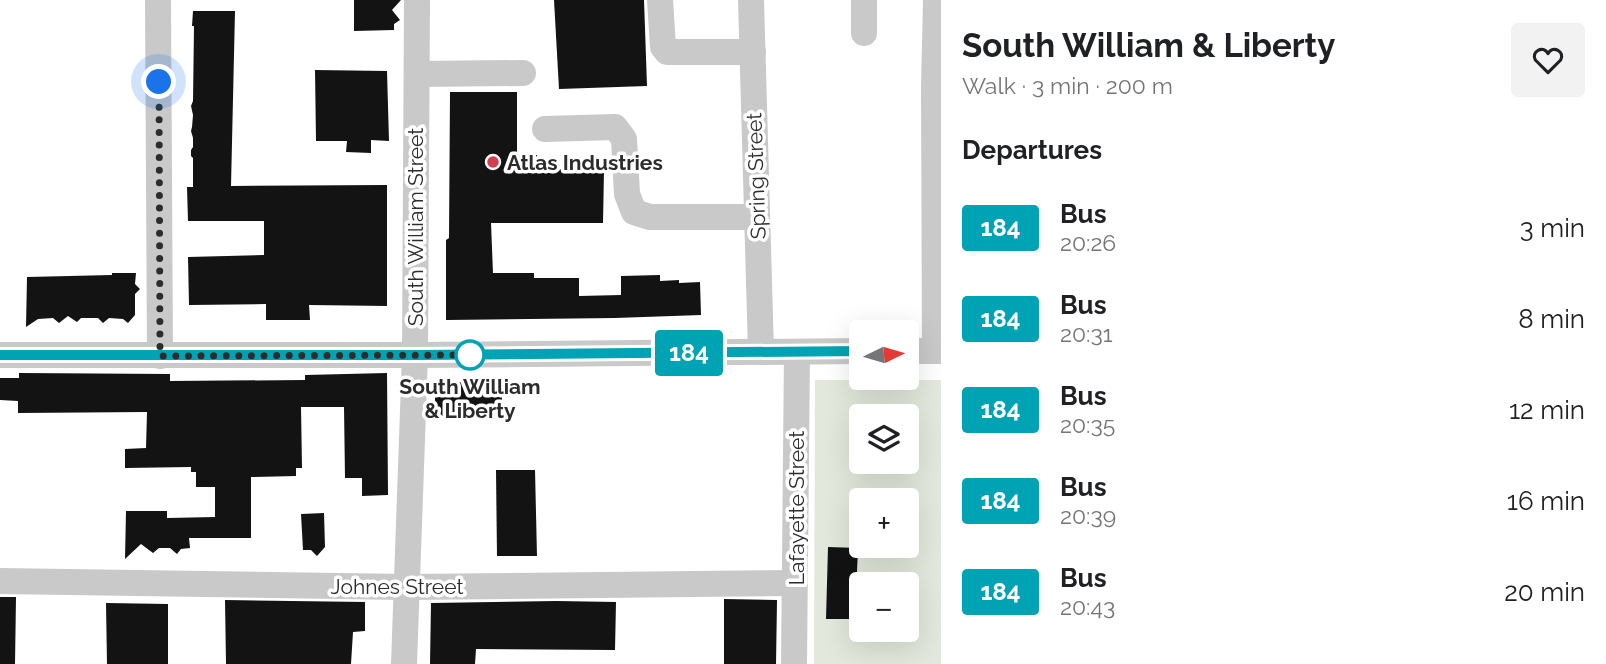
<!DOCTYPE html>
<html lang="en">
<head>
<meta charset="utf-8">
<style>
	:root { --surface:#fff; --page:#f2f2f2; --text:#202124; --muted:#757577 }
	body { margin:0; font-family:Raleway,sans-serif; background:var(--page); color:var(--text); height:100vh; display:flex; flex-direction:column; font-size:26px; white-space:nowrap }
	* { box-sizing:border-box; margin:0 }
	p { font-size:23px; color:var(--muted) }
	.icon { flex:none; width:38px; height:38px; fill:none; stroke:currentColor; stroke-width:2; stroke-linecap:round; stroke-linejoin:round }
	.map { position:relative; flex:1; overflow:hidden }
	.drawer { display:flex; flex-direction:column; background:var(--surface); width:665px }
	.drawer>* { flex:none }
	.badge { padding:0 14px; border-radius:5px; font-size:24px; line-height:46px }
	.needle { width:46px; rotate:85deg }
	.controls { position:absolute; left:849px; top:320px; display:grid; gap:14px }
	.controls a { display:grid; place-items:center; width:70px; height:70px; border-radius:7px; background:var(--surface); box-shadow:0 7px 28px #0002; font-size:35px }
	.you { position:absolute; width:35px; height:35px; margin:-18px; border:5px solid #fff; border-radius:50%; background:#1a73e8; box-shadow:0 0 0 10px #1a73e833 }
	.map>.badge { position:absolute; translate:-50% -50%; box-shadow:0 0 0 4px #fff }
	h2 { padding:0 21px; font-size:26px; line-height:63px }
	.round { display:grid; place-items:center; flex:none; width:74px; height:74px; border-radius:7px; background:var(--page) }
	.summary { display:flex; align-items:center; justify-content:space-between; height:119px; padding:0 21px }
	h1 { font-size:33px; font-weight:700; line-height:52px }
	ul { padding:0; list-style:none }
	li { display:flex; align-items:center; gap:21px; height:91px; padding:0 21px }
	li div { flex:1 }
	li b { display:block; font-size:26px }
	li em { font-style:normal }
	li .badge { min-width:77px; font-weight:700; text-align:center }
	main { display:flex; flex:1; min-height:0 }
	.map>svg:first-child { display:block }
	.green { fill:#e2e8db; fill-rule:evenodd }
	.building { fill:#131313 }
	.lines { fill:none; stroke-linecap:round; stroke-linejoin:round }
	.minor { stroke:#c9c9c9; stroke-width:26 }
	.line-casing { stroke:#fff; stroke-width:16 }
	.line { stroke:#00a3b4; stroke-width:10 }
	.walk { stroke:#2c2c2c; stroke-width:7; stroke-dasharray:0 12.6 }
	.poi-dot { fill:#d1404f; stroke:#fff; stroke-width:2.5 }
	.stop-dot { fill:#fff; stroke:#00a3b4; stroke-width:3.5 }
	.labels { text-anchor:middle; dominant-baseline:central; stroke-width:7; stroke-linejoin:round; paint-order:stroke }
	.poi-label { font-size:21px; font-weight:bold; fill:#2c2c2c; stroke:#fff; text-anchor:start }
	.street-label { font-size:21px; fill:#2c2c2c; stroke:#fff }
	.stop-label { font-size:21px; font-weight:bold; fill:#2c2c2c; stroke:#fff }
</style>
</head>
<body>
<main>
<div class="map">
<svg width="941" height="664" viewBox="0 0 941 664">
	<rect width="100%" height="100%" fill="#fff"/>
	<path class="green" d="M 815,380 L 941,380 L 941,664 L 814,664 ZM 861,416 L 906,416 L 906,462 L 861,462 ZM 861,500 L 906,500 L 906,546 L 861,546 ZM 861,584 L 906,584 L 906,630 L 861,630 Z"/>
	<g class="building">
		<path d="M 354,0 L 401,0 L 392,10 L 400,20 L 394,24 L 394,30 L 354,31 Z"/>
		<path d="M 554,0 L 644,0 L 647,86 L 559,89 Z"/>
		<path d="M 193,11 L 235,11 L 231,186 L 387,185 L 387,306 L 309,305 L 310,320 L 266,320 L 266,304 L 189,305 L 188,257 L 264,255 L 264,221 L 188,221 L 187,187 L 193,187 L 193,158 L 191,156 L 191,150 L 193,147 L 193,138 L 191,131 L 192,127 L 193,115 L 191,106 L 193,101 L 194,26 L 192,26 Z"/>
		<path d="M 315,70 L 387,71 L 389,141 L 371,140 L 371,153 L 346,152 L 347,141 L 316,141 Z"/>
		<path d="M 450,92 L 517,92 L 517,155 L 537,155 L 537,169 L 604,170 L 603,223 L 491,223 L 493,273 L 534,273 L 534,278 L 579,278 L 579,296 L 621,295 L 621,276 L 660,275 L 660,281 L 679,280 L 679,283 L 700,282 L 701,315 L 615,318 L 446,320 L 446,240 L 449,238 Z"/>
		<path d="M 112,273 L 136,273 L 135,284 L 140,289 L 135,294 L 135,315 L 128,323 L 123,319 L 109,318 L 103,323 L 98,318 L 81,318 L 77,322 L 68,316 L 59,323 L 53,318 L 38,319 L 26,327 L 27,277 L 112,275 Z"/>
		<path d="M 19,373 L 170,374 L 170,381 L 305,380 L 305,375 L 387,373 L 388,495 L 362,496 L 362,478 L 345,478 L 344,407 L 301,407 L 302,468 L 296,468 L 296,476 L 251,477 L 251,538 L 189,538 L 190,548 L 181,549 L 177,554 L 170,548 L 159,548 L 153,553 L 141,544 L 125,559 L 126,511 L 167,511 L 167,518 L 215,517 L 215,487 L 196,487 L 196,472 L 191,472 L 191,467 L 125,468 L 125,449 L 146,448 L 147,412 L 18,413 L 18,401 L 0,400 L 0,378 L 19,378 Z"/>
		<path d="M 435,382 L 502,382 L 502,419 L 457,419 L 457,416 L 435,416 Z"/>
		<path d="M 496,470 L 535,470 L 537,556 L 497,556 Z"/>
		<path d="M 324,513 L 325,547 L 317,556 L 311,550 L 303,550 L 301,514 Z"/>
		<path d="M 828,547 L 858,548 L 855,619 L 826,619 Z"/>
		<path d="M 0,597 L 16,597 L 15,664 L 0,664 Z"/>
		<path d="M 724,599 L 777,600 L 776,664 L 724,664 Z"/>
		<path d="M 225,600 L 365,602 L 365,631 L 353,632 L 351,664 L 226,664 Z"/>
		<path d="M 556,601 L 616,602 L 615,650 L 476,649 L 475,664 L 430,664 L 431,603 Z"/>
		<path d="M 106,603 L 168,604 L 168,664 L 107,664 Z"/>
	</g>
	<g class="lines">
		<g class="minor">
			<path d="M 158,0 L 160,356"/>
			<path d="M 660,0 L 663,47 L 667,52 L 753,52"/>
			<path d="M 751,0 L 761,352"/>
			<path d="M 864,33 L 864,0"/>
			<path d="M 417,74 L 523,73"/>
			<path d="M 545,129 L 615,127 L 624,139 L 627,194 L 634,212 L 650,217 L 757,217"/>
			<path d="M 906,351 L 941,351"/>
			<path d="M 935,351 L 934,87 L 936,0"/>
			<path d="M 0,355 L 415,355 L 861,351"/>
			<path d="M 0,581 L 407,587 L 795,583"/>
			<path d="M 404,664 L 415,355 L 417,0"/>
			<path d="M 794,664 L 797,352"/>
		</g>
	</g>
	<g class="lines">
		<defs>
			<path id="line" d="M 0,355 L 415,355 L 861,351"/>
		</defs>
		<use href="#line" class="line-casing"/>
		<use href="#line" class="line"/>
		<path class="walk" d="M 159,82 L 160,356 L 470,355"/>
	</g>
	<circle class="poi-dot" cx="493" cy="162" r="7"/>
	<circle class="stop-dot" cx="470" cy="355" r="14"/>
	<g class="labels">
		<g class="poi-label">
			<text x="507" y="162">Atlas Industries</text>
		</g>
		<g class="street-label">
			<text transform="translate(756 176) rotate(-92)">Spring Street</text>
			<text transform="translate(415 227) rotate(-90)">South William Street</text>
			<text transform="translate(796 508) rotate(-90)">Lafayette Street</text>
			<text x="397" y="586">Johnes Street</text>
		</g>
		<g class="stop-label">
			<text x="470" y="386">South William<tspan x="470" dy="24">&amp; Liberty</tspan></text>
		</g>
	</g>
</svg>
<div class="controls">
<a><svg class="needle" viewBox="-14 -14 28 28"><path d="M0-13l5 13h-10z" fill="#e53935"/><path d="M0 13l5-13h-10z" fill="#757577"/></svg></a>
<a><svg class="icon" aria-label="layers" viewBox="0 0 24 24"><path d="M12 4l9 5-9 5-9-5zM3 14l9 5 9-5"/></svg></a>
<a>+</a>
<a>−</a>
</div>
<div class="you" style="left:159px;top:82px"></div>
<b class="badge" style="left:689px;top:353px;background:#00a3b4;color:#fff">184</b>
</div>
<section class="drawer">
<div class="summary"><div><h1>South William &amp; Liberty</h1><p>Walk · 3 min · 200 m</p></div><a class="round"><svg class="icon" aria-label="heart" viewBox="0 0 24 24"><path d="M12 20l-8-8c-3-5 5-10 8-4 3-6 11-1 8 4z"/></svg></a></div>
<h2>Departures</h2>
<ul>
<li><span class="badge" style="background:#00a3b4;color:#fff">184</span><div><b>Bus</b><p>20:26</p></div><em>3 min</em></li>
<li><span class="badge" style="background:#00a3b4;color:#fff">184</span><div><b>Bus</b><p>20:31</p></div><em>8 min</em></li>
<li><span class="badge" style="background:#00a3b4;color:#fff">184</span><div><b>Bus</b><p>20:35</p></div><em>12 min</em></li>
<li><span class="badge" style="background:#00a3b4;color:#fff">184</span><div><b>Bus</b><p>20:39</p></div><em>16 min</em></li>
<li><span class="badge" style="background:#00a3b4;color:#fff">184</span><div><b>Bus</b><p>20:43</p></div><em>20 min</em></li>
</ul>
</section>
</main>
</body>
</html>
